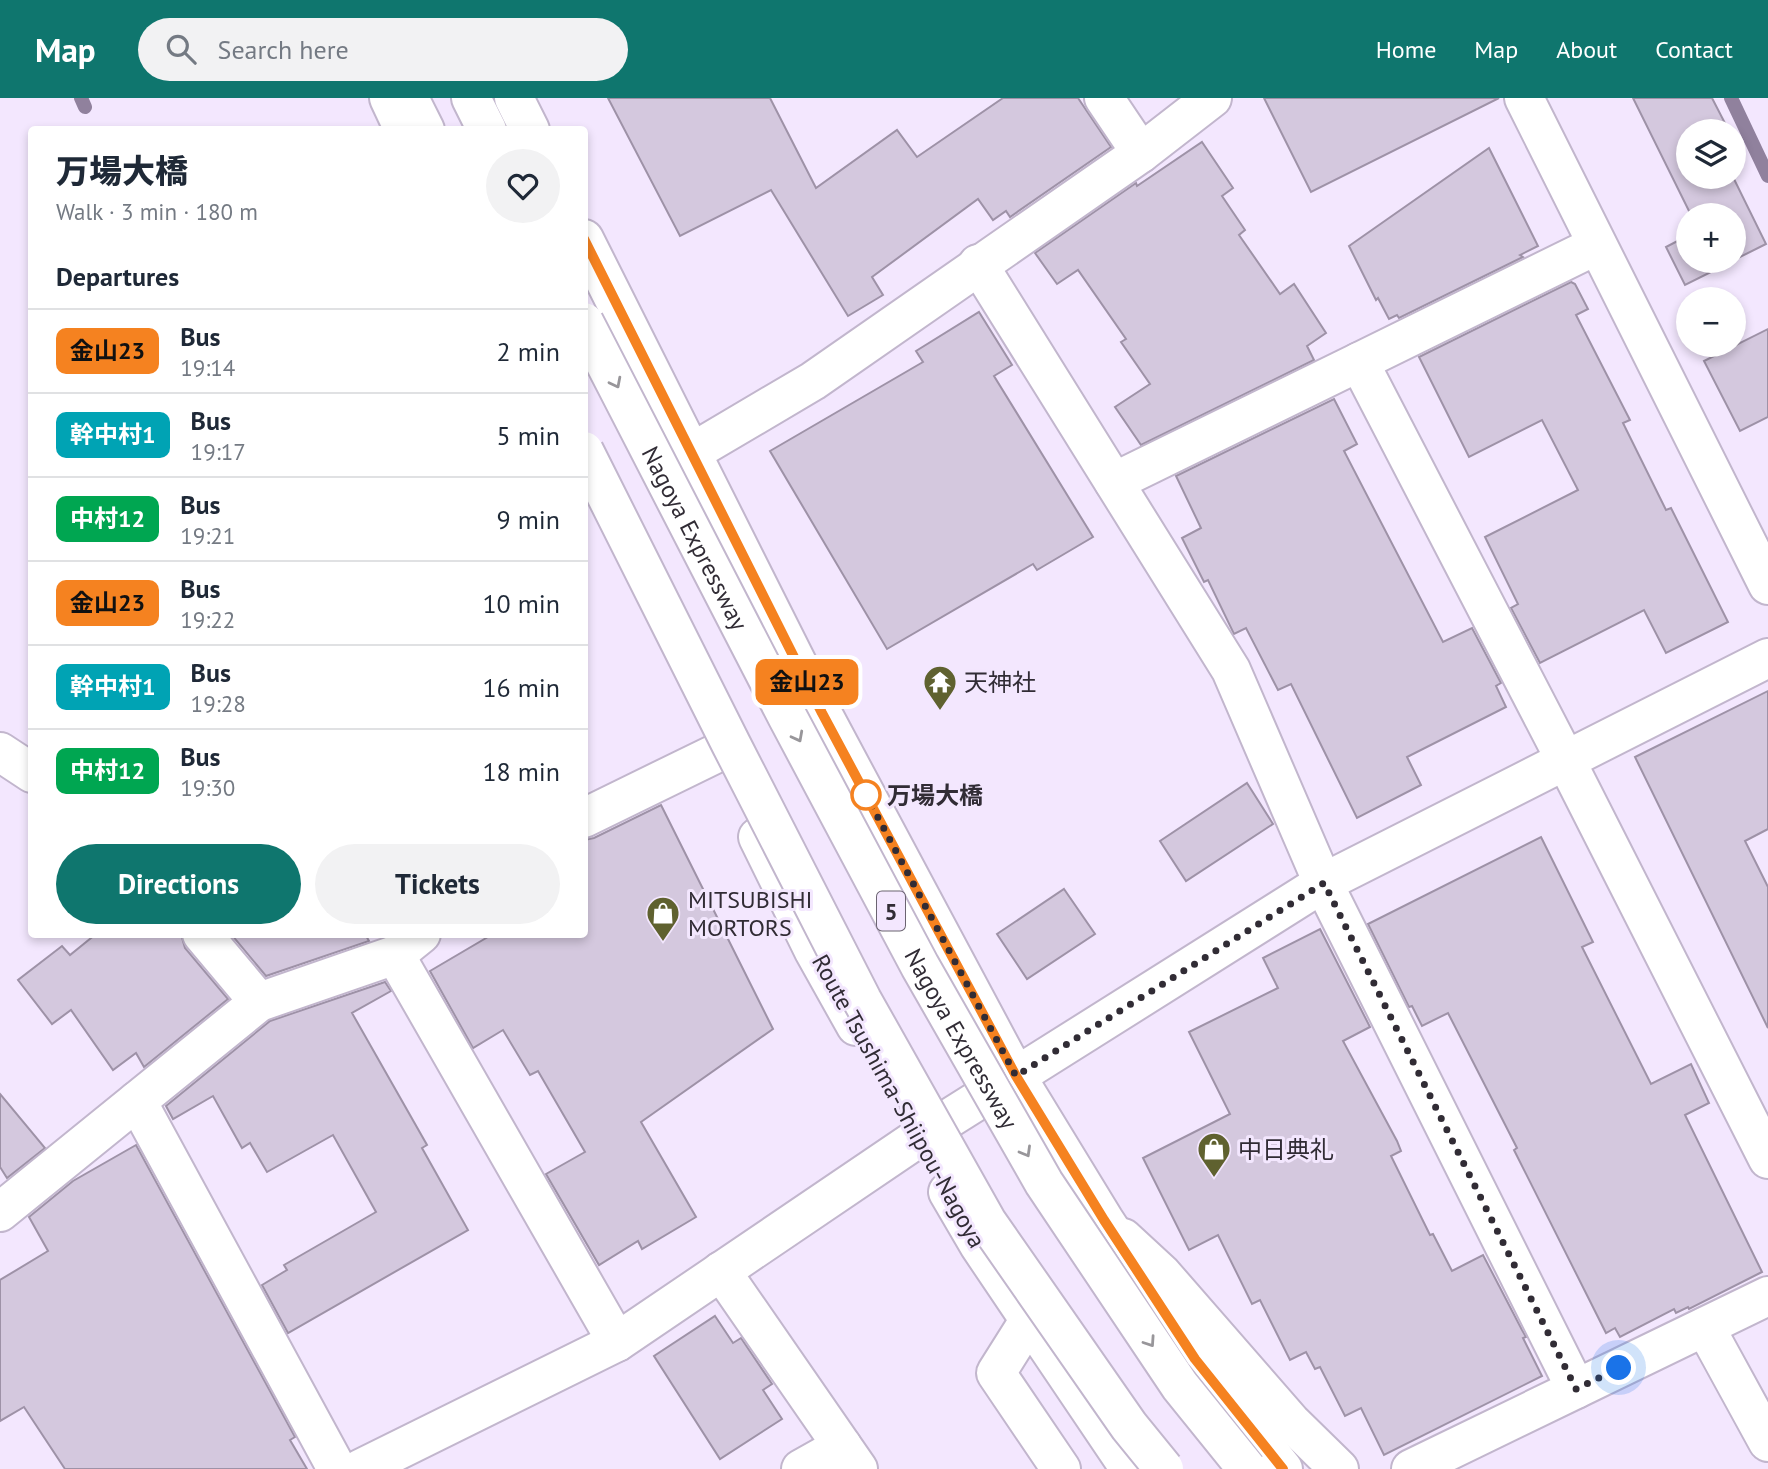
<!DOCTYPE html>
<html lang="en">
<head>
<meta charset="utf-8">
<style>
	:root { --surface:#fff; --page:#f2f2f3; --text:#1f2937; --muted:#747a83; --line:#e0e1e3; --accent:#0f766e }
	body { margin:0; font-family:"PT Sans","Noto Sans JP",sans-serif; background:var(--page); color:var(--text); height:100vh; display:flex; flex-direction:column; font-size:26px; white-space:nowrap }
	* { box-sizing:border-box; margin:0 }
	p { font-size:23px; color:var(--muted) }
	.icon { flex:none; width:38px; height:38px; fill:none; stroke:currentColor; stroke-width:2; stroke-linecap:round; stroke-linejoin:round }
	.map { position:relative; flex:1; overflow:hidden }
	.sheet { position:absolute; left:28px; top:28px; width:560px; height:812px; display:flex; flex-direction:column; background:var(--surface); border-radius:7px; box-shadow:0 4px 10px #0003 }
	.sheet>* { flex:none }
	.badge { padding:0 14px; border-radius:10px; font-size:24px; line-height:46px }
	.tools { position:absolute; left:1676px; top:21px; display:grid; gap:14px }
	.tools a { display:grid; place-items:center; width:70px; height:70px; border-radius:50%; background:var(--surface); box-shadow:0 4px 10px #0003; font-size:35px }
	.you { position:absolute; width:35px; height:35px; margin:-18px; border:5px solid #fff; border-radius:50%; background:#1a73e8; box-shadow:0 0 0 10px #1a73e833 }
	.map>.badge { position:absolute; translate:-50% -50%; box-shadow:0 0 0 4px #fff }
	h2 { padding:0 28px; font-size:26px; line-height:63px }
	.round { display:grid; place-items:center; flex:none; width:74px; height:74px; border-radius:37px; background:var(--page) }
	.headline { display:flex; align-items:center; justify-content:space-between; height:119px; padding:0 28px }
	h1 { font-size:33px; font-weight:800; line-height:52px }
	.cta { display:flex; gap:14px; margin-top:auto; padding:14px 28px }
	.cta a { flex:1; height:80px; border-radius:42px; background:var(--accent); color:#fff; font-size:28px; font-weight:800; line-height:80px; text-align:center }
	.cta a+a { background:var(--page); color:var(--text) }
	ul { padding:0; list-style:none }
	li { display:flex; align-items:center; gap:21px; height:84px; padding:0 28px; border-top:2px solid var(--line) }
	li div { flex:1 }
	li b { display:block; font-size:26px }
	li em { font-style:normal }
	li .badge { min-width:77px; font-weight:700; text-align:center }
	header { display:flex; align-items:center; gap:42px; box-sizing:border-box; height:98px; padding:0 35px; background:var(--accent); color:#fff }
	header strong { font-size:33px }
	nav { display:flex; gap:38px; margin-inline-start:auto; font-size:24px }
	.search { width:490px; height:63px; background:var(--page); display:flex; align-items:center; gap:18px; box-sizing:border-box; padding:0 24px; border-radius:38px; color:var(--muted); font-size:26px }
	.map>svg:first-child { display:block }
	.lines { fill:none; stroke-linecap:round; stroke-linejoin:round }
	.stream { stroke:#90819d; stroke-width:14 }
	.building { fill:#d4c8de; stroke:#9e92a7; stroke-width:2 }
	.minor-casing { stroke:#c2b6cd; stroke-width:42 }
	.major-casing { stroke:#c2b6cd; stroke-width:42 }
	.highway-casing { stroke:#c2b6cd; stroke-width:42 }
	.minor { stroke:#fff; stroke-width:38 }
	.major { stroke:#fff; stroke-width:38 }
	.highway { stroke:#fff; stroke-width:38 }
	.highway-bridge-casing { stroke:#c2b6cd; stroke-width:42; stroke-linecap:butt }
	.highway-bridge { stroke:#fff; stroke-width:38 }
	.oneway { stroke:#98969a }
	.line-casing { stroke:#fff; stroke-width:16 }
	.line { stroke:#f58220; stroke-width:10 }
	.walk { stroke:#312c35; stroke-width:7; stroke-dasharray:0 12.6 }
	.stop-dot { fill:#fff; stroke:#f58220; stroke-width:3.5 }
	.labels { text-anchor:middle; dominant-baseline:central; stroke-width:6; stroke-linejoin:round; paint-order:stroke }
	.shield { fill:#f3e7fe; stroke:#6b6471; stroke-width:2 }
	.shield-label { font-size:23px; font-weight:bold; fill:#312c35 }
	.street-label { font-size:24px; fill:#312c35; stroke:#f3e7fe }
	.poi-label { font-size:24px; fill:#312c35; stroke:#f3e7fe; text-anchor:start }
	.stop-label { font-size:24px; font-weight:bold; fill:#312c35; stroke:#f3e7fe; text-anchor:start }
</style>
</head>
<body>
<header>
<strong>Map</strong>
<div class="search"><svg class="icon" aria-label="search" viewBox="0 0 24 24"><circle cx="10" cy="10" r="6"/><path d="M15 15l6 6"/></svg>Search here</div>
<nav><a>Home</a><a>Map</a><a>About</a><a>Contact</a></nav>
</header>
<div class="map">
<svg width="1768" height="1371" viewBox="0 0 1768 1371">
	<rect width="100%" height="100%" fill="#f3e7fe"/>
	<g class="lines">
		<g class="stream">
			<path d="M 81,0 L 85,9"/>
			<path d="M 1731,0 L 1768,78"/>
		</g>
	</g>
	<g class="building">
		<path d="M 608,0 L 770,0 L 816,90 L 897,32 L 917,59 L 1003,0 L 1078,0 L 1111,49 L 1010,119 L 1006,113 L 993,122 L 978,101 L 872,179 L 883,197 L 848,218 L 771,92 L 680,138 Z"/>
		<path d="M 1264,0 L 1499,0 L 1311,94 Z"/>
		<path d="M 1633,0 L 1712,0 L 1729,33 L 1689,33 L 1689,79 L 1733,79 L 1766,146 L 1734,162 L 1734,117 L 1691,117 Z"/>
		<path d="M 1202,44 L 1233,90 L 1222,98 L 1245,132 L 1239,137 L 1280,196 L 1294,186 L 1326,235 L 1307,248 L 1314,262 L 1141,347 L 1115,309 L 1150,286 L 1121,244 L 1126,241 L 1078,172 L 1057,186 L 1035,155 L 1136,85 L 1137,88 Z"/>
		<path d="M 1489,50 L 1538,148 L 1520,157 L 1523,159 L 1399,220 L 1397,217 L 1389,221 L 1378,200 L 1376,202 L 1349,148 Z"/>
		<path d="M 1689,137 L 1689,163 L 1733,163 L 1685,187 L 1666,149 Z"/>
		<path d="M 1571,184 L 1575,186 L 1588,211 L 1576,217 L 1630,322 L 1623,325 L 1666,412 L 1671,410 L 1728,524 L 1666,555 L 1644,512 L 1540,565 L 1511,510 L 1518,506 L 1485,439 L 1578,392 L 1542,322 L 1469,359 L 1419,259 Z"/>
		<path d="M 979,214 L 1012,267 L 994,278 L 1093,439 L 1037,472 L 1033,466 L 887,551 L 770,353 L 923,264 L 916,253 Z"/>
		<path d="M 1768,231 L 1768,319 L 1740,333 L 1704,263 Z"/>
		<path d="M 1334,301 L 1357,346 L 1344,353 L 1443,544 L 1472,530 L 1501,585 L 1496,588 L 1506,609 L 1407,659 L 1421,687 L 1357,720 L 1291,586 L 1278,592 L 1246,530 L 1234,536 L 1208,482 L 1204,484 L 1182,440 L 1201,430 L 1176,378 Z"/>
		<path d="M 1768,593 L 1768,731 L 1745,743 L 1768,789 L 1768,930 L 1635,659 Z"/>
		<path d="M 1247,685 L 1273,726 L 1186,783 L 1160,743 Z"/>
		<path d="M 661,707 L 773,931 L 641,1024 L 696,1119 L 642,1151 L 638,1143 L 599,1167 L 546,1076 L 585,1054 L 538,973 L 530,977 L 503,932 L 473,950 L 430,873 L 493,836 L 584,836 L 584,742 L 594,740 Z"/>
		<path d="M 1541,739 L 1593,844 L 1582,849 L 1651,986 L 1691,966 L 1709,1005 L 1685,1017 L 1762,1174 L 1689,1211 L 1688,1209 L 1676,1215 L 1674,1211 L 1620,1239 L 1615,1230 L 1606,1235 L 1514,1052 L 1517,1050 L 1448,915 L 1422,928 L 1412,908 L 1409,909 L 1368,826 Z"/>
		<path d="M 1064,791 L 1095,836 L 1027,881 L 997,836 Z"/>
		<path d="M 1320,831 L 1370,929 L 1343,943 L 1397,1043 L 1401,1053 L 1391,1058 L 1430,1137 L 1433,1136 L 1452,1173 L 1483,1157 L 1522,1232 L 1526,1239 L 1523,1240 L 1542,1278 L 1384,1357 L 1361,1310 L 1345,1318 L 1320,1269 L 1315,1271 L 1306,1254 L 1290,1262 L 1260,1202 L 1252,1206 L 1218,1137 L 1189,1152 L 1143,1060 L 1230,1016 L 1189,934 L 1278,890 L 1263,860 Z"/>
		<path d="M 96,836 L 181,836 L 185,850 L 228,901 L 144,969 L 136,955 L 113,972 L 71,912 L 52,926 L 18,882 L 62,848 L 70,857 Z"/>
		<path d="M 231,836 L 365,836 L 369,843 L 266,878 Z"/>
		<path d="M 385,884 L 391,893 L 352,915 L 427,1047 L 422,1050 L 468,1132 L 288,1235 L 262,1187 L 287,1172 L 284,1167 L 376,1114 L 333,1037 L 267,1074 L 250,1045 L 242,1050 L 213,998 L 173,1021 L 166,1008 L 270,923 Z"/>
		<path d="M 0,996 L 45,1050 L 7,1080 L 0,1069 Z"/>
		<path d="M 136,1047 L 295,1339 L 290,1342 L 307,1371 L 65,1371 L 24,1309 L 0,1323 L 0,1182 L 48,1153 L 29,1119 L 73,1083 Z"/>
		<path d="M 715,1218 L 733,1245 L 741,1240 L 772,1286 L 763,1292 L 782,1321 L 720,1361 L 654,1258 Z"/>
	</g>
	<g class="lines">
		<defs>
			<g id="minor">
				<path d="M 1104,0 L 1141,55"/>
				<path d="M 1524,0 L 1768,487"/>
				<path d="M 1597,147 L 1359,264 L 1565,661 L 1768,1061"/>
				<path d="M 978,166 L 1231,572 L 1323,785 L 1576,1291 L 1768,1198"/>
				<path d="M 691,355 L 813,283 L 1141,55 L 1212,0"/>
				<path d="M 1114,384 L 1359,264"/>
				<path d="M 0,654 L 32,675"/>
				<path d="M 584,720 L 717,655"/>
				<path d="M 202,836 L 259,904"/>
				<path d="M 395,857 L 617,1244"/>
				<path d="M 137,1003 L 337,1371"/>
				<path d="M 0,1114 L 259,904 L 395,857 L 421,836"/>
				<path d="M 1123,1140 L 1162,1176 L 1291,1324 L 1339,1371"/>
				<path d="M 721,1173 L 858,1371"/>
				<path d="M 1030,1221 L 996,1275 L 1061,1371"/>
				<path d="M 1705,1229 L 1768,1344"/>
				<path d="M 360,1371 L 617,1244 L 918,1040 L 1323,785 L 1768,560"/>
				<path d="M 801,1371 L 842,1348"/>
				<path d="M 1411,1371 L 1576,1291"/>
			</g>
			<g id="major">
				<path d="M 389,0 L 404,32"/>
				<path d="M 514,0 L 530,32"/>
				<path d="M 584,141 L 822,615 L 1016,978 L 1104,1122 L 1195,1261 L 1283,1371"/>
				<path d="M 758,739 L 814,853 L 856,928"/>
				<path d="M 948,1094 L 979,1147 L 1130,1371"/>
			</g>
			<g id="highway">
				<path d="M 409,0 L 425,32"/>
				<path d="M 471,0 L 487,32"/>
			</g>
		</defs>
		<use href="#minor" class="minor-casing"/>
		<use href="#major" class="major-casing"/>
		<use href="#highway" class="highway-casing"/>
		<use href="#minor" class="minor"/>
		<use href="#major" class="major"/>
		<use href="#highway" class="highway"/>
		<defs>
			<g id="highway-bridge">
				<path id="s1" d="M 584,224 L 787,618 L 920,868 L 1044,1085 L 1180,1288 L 1247,1371"/>
				<path d="M 584,353 L 731,646 L 862,902 L 987,1124 L 1129,1328 L 1164,1371"/>
			</g>
		</defs>
		<use href="#highway-bridge" class="highway-bridge-casing"/>
		<use href="#highway-bridge" class="highway-bridge"/>
	</g>
	<defs><path id="oneway-chevron" d="M-2-3.5L2.5 0L-2 3.5" fill="none" stroke-width="1.6" stroke-linecap="round" stroke-linejoin="round" transform="scale(1.75)"/></defs>
	<g class="oneway">
		<use href="#oneway-chevron" transform="translate(616 285) rotate(63)"/>
		<use href="#oneway-chevron" transform="translate(798 639) rotate(62)"/>
		<use href="#oneway-chevron" transform="translate(1026 1054) rotate(60)"/>
		<use href="#oneway-chevron" transform="translate(1150 1244) rotate(56)"/>
	</g>
	<g class="lines">
		<defs>
			<path id="line" d="M 584,141 L 822,615 L 1016,978 L 1104,1122 L 1195,1261 L 1283,1371"/>
		</defs>
		<use href="#line" class="line-casing"/>
		<use href="#line" class="line"/>
		<path class="walk" d="M 866,697 L 1016,978 L 1324,785 L 1576,1291 L 1619,1270"/>
	</g>
	<defs>
		<symbol id="temple-pin" viewBox="-11 -11 22 30"><path d="M0 17L-7.5 6A9.5 9.5 0 1 1 7.5 6Z" fill="#5f612f" stroke="#f3e7fe"/><path d="M0-6L5-2H3V0L6.5 2.5H4V6H1.5V3h-3V6H-4V2.5H-6.5L-3 0V-2H-5Z" fill="#fff"/></symbol>
		<symbol id="shop-pin" viewBox="-11 -11 22 30"><path d="M0 17L-7.5 6A9.5 9.5 0 1 1 7.5 6Z" fill="#5f612f" stroke="#f3e7fe"/><path d="M-5-2.5h2.3a2.7 3.5 0 0 1 5.4 0H5L5.5 6h-11ZM-1.5-2.5h3a1.5 2.3 0 0 0-3 0Z" fill="#fff"/></symbol>
	</defs>
	<g fill-rule="evenodd">
		<use href="#temple-pin" x="921" y="565" width="38" height="52"/>
		<use href="#shop-pin" x="644" y="796" width="38" height="52"/>
		<use href="#shop-pin" x="1195" y="1032" width="38" height="52"/>
	</g>
	<circle class="stop-dot" cx="866" cy="697" r="14"/>
	<g class="labels">
		<rect class="shield" x="877" y="793.5" width="28" height="39" rx="5"/>
		<g class="shield-label">
			<text x="891" y="813">5</text>
		</g>
		<g class="street-label">
			<text stroke="none"><textPath href="#s1" startOffset="243">Nagoya Expressway</textPath></text>
			<text stroke="none"><textPath href="#s1" startOffset="810">Nagoya Expressway</textPath></text>
			<text transform="translate(899 1003) rotate(61)">Route Tsushima-Shiipou-Nagoya</text>
		</g>
		<g class="poi-label">
			<text x="964" y="584">天神社</text>
			<text x="688" y="801">MITSUBISHI<tspan x="688" dy="28">MORTORS</tspan></text>
			<text x="1238" y="1051">中日典礼</text>
		</g>
		<g class="stop-label">
			<text x="887" y="697">万場大橋</text>
		</g>
	</g>
</svg>
<div class="tools">
<a><svg class="icon" aria-label="layers" viewBox="0 0 24 24"><path d="M12 4l9 5-9 5-9-5zM3 14l9 5 9-5"/></svg></a>
<a>+</a>
<a>−</a>
</div>
<div class="you" style="left:1619px;top:1270px"></div>
<b class="badge" style="left:807px;top:584px;background:#f58220;color:#111">金山23</b>
<section class="sheet">
<div class="headline"><div><h1>万場大橋</h1><p>Walk · 3 min · 180 m</p></div><a class="round"><svg class="icon" aria-label="heart" viewBox="0 0 24 24"><path d="M12 20l-8-8c-3-5 5-10 8-4 3-6 11-1 8 4z"/></svg></a></div>
<h2>Departures</h2>
<ul>
<li><span class="badge" style="background:#f58220;color:#111">金山23</span><div><b>Bus</b><p>19:14</p></div><em>2 min</em></li>
<li><span class="badge" style="background:#00a3b4;color:#fff">幹中村1</span><div><b>Bus</b><p>19:17</p></div><em>5 min</em></li>
<li><span class="badge" style="background:#00a651;color:#fff">中村12</span><div><b>Bus</b><p>19:21</p></div><em>9 min</em></li>
<li><span class="badge" style="background:#f58220;color:#111">金山23</span><div><b>Bus</b><p>19:22</p></div><em>10 min</em></li>
<li><span class="badge" style="background:#00a3b4;color:#fff">幹中村1</span><div><b>Bus</b><p>19:28</p></div><em>16 min</em></li>
<li><span class="badge" style="background:#00a651;color:#fff">中村12</span><div><b>Bus</b><p>19:30</p></div><em>18 min</em></li>
</ul>
<div class="cta"><a>Directions</a><a>Tickets</a></div>
</section>
</div>
</body>
</html>
